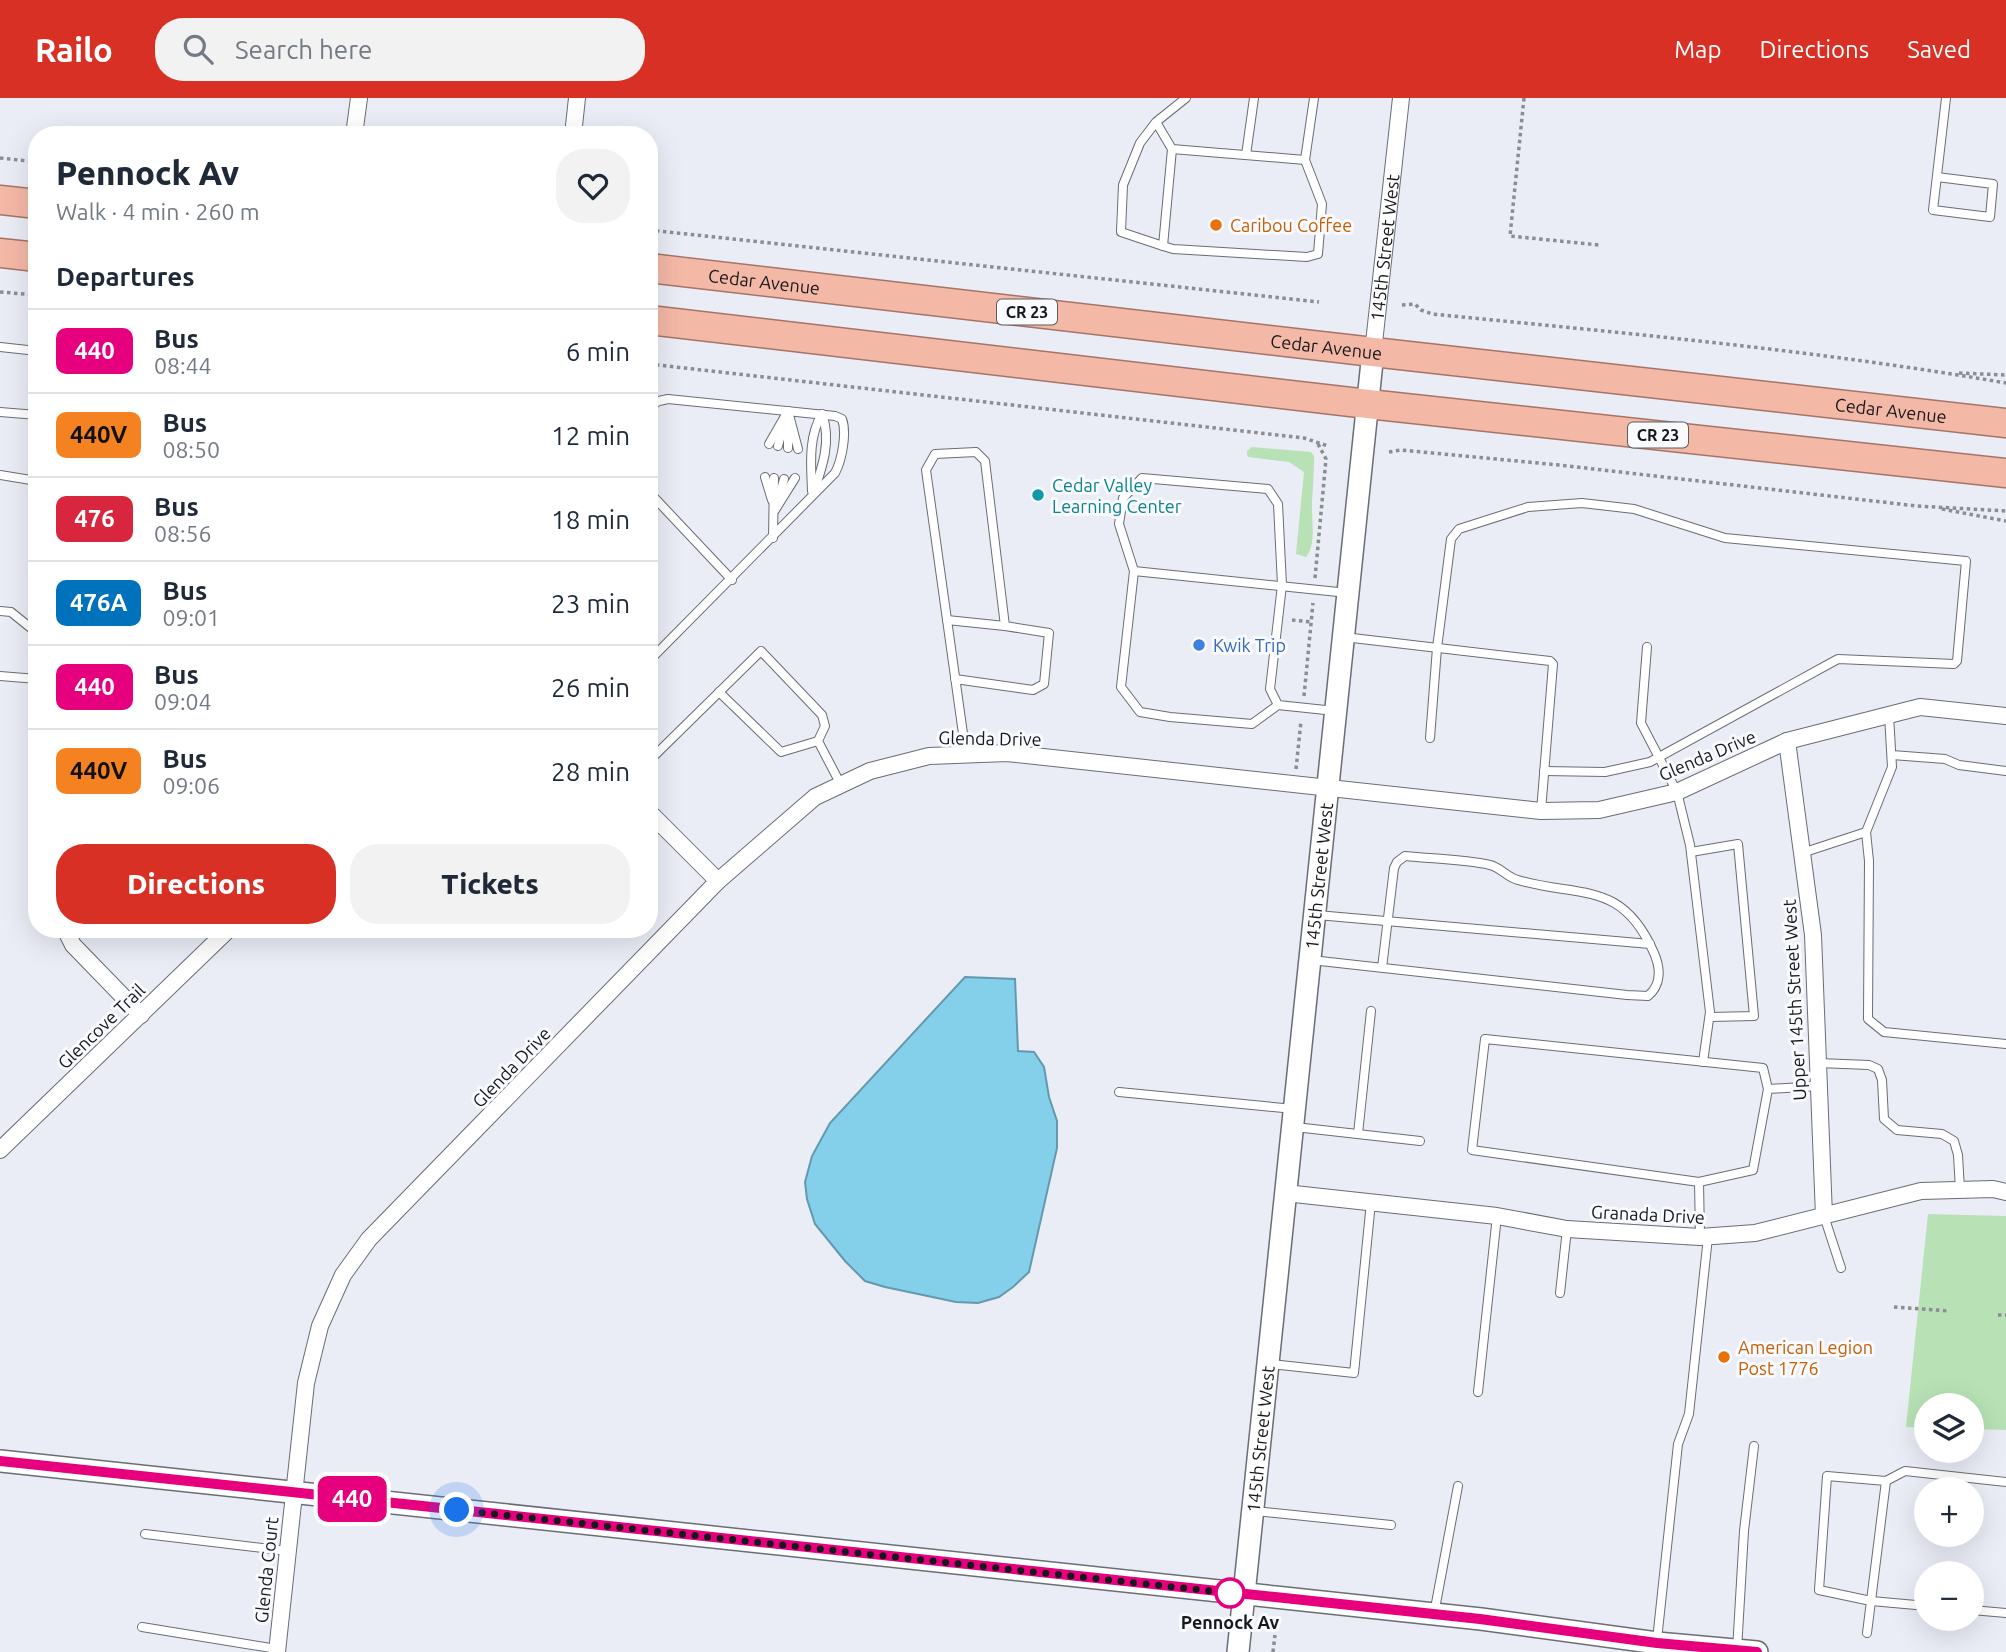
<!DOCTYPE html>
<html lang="en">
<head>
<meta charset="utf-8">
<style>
	:root { --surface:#fff; --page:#f2f2f3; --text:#1f2937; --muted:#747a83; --line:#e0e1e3; --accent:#d93025 }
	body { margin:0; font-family:Ubuntu,sans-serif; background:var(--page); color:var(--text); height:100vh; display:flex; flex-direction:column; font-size:26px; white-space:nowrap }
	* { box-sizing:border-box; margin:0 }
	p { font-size:23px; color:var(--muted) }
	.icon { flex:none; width:38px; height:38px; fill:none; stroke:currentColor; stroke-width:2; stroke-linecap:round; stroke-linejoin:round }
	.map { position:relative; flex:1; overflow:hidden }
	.details { position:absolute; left:28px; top:28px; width:630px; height:812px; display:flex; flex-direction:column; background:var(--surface); border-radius:28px; box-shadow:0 7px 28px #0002 }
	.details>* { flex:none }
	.badge { padding:0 14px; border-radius:10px; font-size:24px; line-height:46px }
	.buttons { position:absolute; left:1914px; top:1295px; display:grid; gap:14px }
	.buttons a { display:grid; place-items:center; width:70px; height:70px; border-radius:50%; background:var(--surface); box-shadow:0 7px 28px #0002; font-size:35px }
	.you { position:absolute; width:35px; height:35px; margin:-18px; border:5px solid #fff; border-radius:50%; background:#1a73e8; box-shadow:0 0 0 10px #1a73e833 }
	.map>.badge { position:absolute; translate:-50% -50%; box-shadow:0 0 0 4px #fff }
	h2 { padding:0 28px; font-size:26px; line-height:63px }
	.round { display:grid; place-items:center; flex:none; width:74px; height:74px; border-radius:28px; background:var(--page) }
	.overview { display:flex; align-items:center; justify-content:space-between; height:119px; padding:0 28px }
	h1 { font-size:33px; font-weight:800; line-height:52px }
	.action { display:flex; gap:14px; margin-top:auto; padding:14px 28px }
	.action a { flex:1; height:80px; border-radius:28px; background:var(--accent); color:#fff; font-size:28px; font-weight:800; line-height:80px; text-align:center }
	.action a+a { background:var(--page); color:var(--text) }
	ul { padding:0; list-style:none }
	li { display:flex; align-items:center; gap:21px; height:84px; padding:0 28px; border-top:2px solid var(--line) }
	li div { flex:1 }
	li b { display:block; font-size:26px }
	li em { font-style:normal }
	li .badge { min-width:77px; font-weight:700; text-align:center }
	header { display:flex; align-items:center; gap:42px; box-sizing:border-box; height:98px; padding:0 35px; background:var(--accent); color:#fff }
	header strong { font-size:33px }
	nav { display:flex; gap:38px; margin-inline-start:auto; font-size:24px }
	.search { width:490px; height:63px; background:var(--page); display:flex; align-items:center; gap:18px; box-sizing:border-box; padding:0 24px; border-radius:28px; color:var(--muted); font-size:26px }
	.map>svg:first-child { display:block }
	.green { fill:#b8e1b5 }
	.water { fill:#84d0eb; stroke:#6399ad; stroke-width:2 }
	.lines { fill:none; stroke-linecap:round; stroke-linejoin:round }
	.service-casing { stroke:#6b6d75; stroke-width:10 }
	.minor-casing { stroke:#6b6d75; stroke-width:18 }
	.tertiary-casing { stroke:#6b6d75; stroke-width:24 }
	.trunk-casing { stroke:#a57467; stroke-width:31 }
	.path { stroke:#8b8d93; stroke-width:3.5; stroke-dasharray:3.5 3.5; stroke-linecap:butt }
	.service { stroke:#fff; stroke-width:8 }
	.minor { stroke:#fff; stroke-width:16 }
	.tertiary { stroke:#fff; stroke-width:21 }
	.trunk { stroke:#f4b8a6; stroke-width:28 }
	.line-casing { stroke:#fff; stroke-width:16 }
	.line { stroke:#e6007e; stroke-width:10 }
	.walk { stroke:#17181b; stroke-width:7; stroke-dasharray:0 12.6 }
	.food-dot { fill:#e8710a; stroke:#f9fafe; stroke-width:2.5 }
	.culture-dot { fill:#0f9aa8; stroke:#f9fafe; stroke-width:2.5 }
	.shop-dot { fill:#3f7fe0; stroke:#f9fafe; stroke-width:2.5 }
	.stop-dot { fill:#fff; stroke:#e6007e; stroke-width:3.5 }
	.labels { text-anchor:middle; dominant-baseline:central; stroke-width:6; stroke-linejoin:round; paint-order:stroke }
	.shield { fill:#f9fafe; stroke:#5b5c5f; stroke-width:2 }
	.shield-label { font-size:16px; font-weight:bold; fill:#17181b }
	.food-label { font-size:18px; fill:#c56008; stroke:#f9fafe; text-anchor:start }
	.street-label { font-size:18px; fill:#17181b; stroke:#f9fafe }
	.culture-label { font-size:18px; fill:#0d838f; stroke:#f9fafe; text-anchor:start }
	.shop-label { font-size:18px; fill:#366cbe; stroke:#f9fafe; text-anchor:start }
	.stop-label { font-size:18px; font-weight:bold; fill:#17181b; stroke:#f9fafe }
</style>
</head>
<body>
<header>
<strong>Railo</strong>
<div class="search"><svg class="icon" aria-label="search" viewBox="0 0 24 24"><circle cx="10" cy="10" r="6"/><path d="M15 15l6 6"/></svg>Search here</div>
<nav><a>Map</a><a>Directions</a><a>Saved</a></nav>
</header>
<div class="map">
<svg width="2006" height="1554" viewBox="0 0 2006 1554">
	<rect width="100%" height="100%" fill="#eaecf6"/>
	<g class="green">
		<path d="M 1252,349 L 1311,354 L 1314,358 C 1314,373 1313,388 1312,404 C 1311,420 1317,446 1306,459 L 1296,456 L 1304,374 L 1289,364 L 1249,359 L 1247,357 L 1247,353 Z"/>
		<path d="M 1928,1116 L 2006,1118 L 2006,1332 L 1972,1331 L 1972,1307 L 1927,1307 L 1927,1330 L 1906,1329 Z"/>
	</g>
	<path class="water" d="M 965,879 L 1015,881 L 1018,953 L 1034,954 L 1044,969 L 1049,999 L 1057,1023 L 1057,1050 L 1029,1174 L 1013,1189 L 999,1199 L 978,1205 L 956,1204 L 885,1189 L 865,1183 L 845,1163 L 815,1126 L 807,1101 L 805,1084 L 812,1058 L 830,1025 Z"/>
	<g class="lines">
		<defs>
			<g id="service">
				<path d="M 1156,24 L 1172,51 L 1163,148 L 1121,134 L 1123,87 L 1140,45 L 1156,24 L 1186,0"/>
				<path d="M 1172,51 L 1305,62 L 1314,0"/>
				<path d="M 1246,57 L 1254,0"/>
				<path d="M 1937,79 L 1993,86 L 1990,119 L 1933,112 L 1946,0"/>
				<path d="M 1163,148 L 1173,151 L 1307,159 L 1318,156 L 1322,106 L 1305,62"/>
				<path d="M 0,249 L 37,253"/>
				<path d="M 649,309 L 659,303 L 668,301 L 835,318 L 842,321 C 847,335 842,362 835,375 L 649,563"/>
				<path d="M 788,313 L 798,351"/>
				<path d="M 0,314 L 37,317"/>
				<path d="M 769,346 L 788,313"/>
				<path d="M 778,348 L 784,326"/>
				<path d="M 788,350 L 788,326"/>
				<path d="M 0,377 L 37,383"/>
				<path d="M 765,379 L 772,402"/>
				<path d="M 812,393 C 811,367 808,339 822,316"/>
				<path d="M 649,394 L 732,482"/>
				<path d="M 813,396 C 822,370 832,343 822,316"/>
				<path d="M 779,399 L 784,381"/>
				<path d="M 775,412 L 795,380"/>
				<path d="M 773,440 L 774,380"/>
				<path d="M 1134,473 L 1348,495"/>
				<path d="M 0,513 L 11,514 L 37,535"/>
				<path d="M 947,522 L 1005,528"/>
				<path d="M 1344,539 L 1550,563 L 1553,566 L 1541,713"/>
				<path d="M 1647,549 L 1641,625 L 1677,694 L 1690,747 L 1710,914 L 1703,964"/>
				<path d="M 0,578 L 37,581"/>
				<path d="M 955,581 L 1033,592 L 1044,586 L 1049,535 L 1005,528 L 985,363 L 976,354 L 935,356 L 926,372 L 966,657"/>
				<path d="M 719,594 L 781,654 L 818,643"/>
				<path d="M 1278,607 L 1270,591 L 1282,487 L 1278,406 L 1268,391 L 1142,380 L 1123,400 L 1119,426 L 1134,473 L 1121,589 L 1140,614 L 1170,619 L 1252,626 L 1278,607 L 1335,613"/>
				<path d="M 1430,640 L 1437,550 L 1451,441 L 1459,431 L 1528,409 L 1582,405 L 1634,411 L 1725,440 L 1966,463 L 1957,563 L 1954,566 L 1838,561 L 1650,664 L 1605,674 L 1544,673"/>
				<path d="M 1892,657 L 1945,661 L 1959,667 L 2006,673"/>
				<path d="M 649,663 L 761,553 L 822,617 L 825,628 L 818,643 L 841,687"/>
				<path d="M 1866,734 L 1869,763 L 1868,921 L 1884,934 L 2006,946"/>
				<path d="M 1691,754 L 1738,746 L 1754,918 L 1710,919"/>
				<path d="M 1802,755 L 1866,734 L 1892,669 L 1889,617"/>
				<path d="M 1317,817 L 1650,846"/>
				<path d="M 1311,862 L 1627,897 L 1648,898 C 1661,887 1661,871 1654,855 C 1622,782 1581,800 1518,782 C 1508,780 1500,769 1490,767 C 1463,761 1433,761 1405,758 L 1397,764 L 1394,770 L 1382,870"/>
				<path d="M 1818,965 L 1869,967 L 1878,971 L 1882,982 L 1884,1021 L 1897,1032 L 1942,1036 L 1954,1043 L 1958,1057 L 1960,1092"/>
				<path d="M 1119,994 L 1294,1011"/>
				<path d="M 1295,1029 L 1420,1043"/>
				<path d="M 1358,1036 L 1371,913"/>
				<path d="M 1699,1084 L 1472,1052 L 1485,941 L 1763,970 L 1768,991"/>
				<path d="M 1824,1118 L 1841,1170"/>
				<path d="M 1700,1139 L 1699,1084 L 1753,1072 L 1768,991 L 1819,988"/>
				<path d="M 1560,1195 L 1567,1131"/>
				<path d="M 1271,1266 L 1354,1275 L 1371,1104"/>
				<path d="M 1478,1294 L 1497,1118"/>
				<path d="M 1886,1383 L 1827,1378 L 1819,1492 L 1871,1503 L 1927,1508"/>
				<path d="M 1255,1413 L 1391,1427"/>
				<path d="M 145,1436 L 288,1453"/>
				<path d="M 1972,1512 L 2006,1515"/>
				<path d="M 1434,1516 L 1458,1388"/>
				<path d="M 142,1529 L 277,1551"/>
				<path d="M 1867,1535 L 1886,1383 L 1905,1373 L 2006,1384"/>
				<path d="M 1657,1542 L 1678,1346 L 1689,1316 L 1708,1139"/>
				<path d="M 1737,1552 L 1744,1433 L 1754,1348"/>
			</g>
			<g id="minor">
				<path d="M 354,37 L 359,0"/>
				<path d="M 573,37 L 577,0"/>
				<path id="s1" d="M 1373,254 L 1401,0"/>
				<path d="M 1787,643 L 1813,837 L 1824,1118"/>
				<path d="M 649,714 L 718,783"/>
				<path d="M 65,831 L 73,847 L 141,917"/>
				<path d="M 0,1052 L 229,831"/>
				<path d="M 1285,1095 L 1497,1118 L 1567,1131 L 1700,1139 L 1755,1135 L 1921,1093 L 1993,1091 L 2006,1094"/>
				<path d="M 277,1554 L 306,1285 L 320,1228 L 343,1177 L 369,1141 L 718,783 L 815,699 L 870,673 L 929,658 L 1007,655 L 1541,713 L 1599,712 L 1677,694 L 1787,643 L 1920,609 L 2006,618"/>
			</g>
			<g id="tertiary">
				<path d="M 0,1363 L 1275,1499 L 1481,1521 L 1657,1545 L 1757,1554"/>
				<path id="s2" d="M 1238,1554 L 1373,254"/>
			</g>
			<g id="trunk">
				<path d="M 0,102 L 37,106"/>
				<path d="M 0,155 L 37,159"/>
				<path id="s3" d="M 649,170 L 1373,254 L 2006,325"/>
				<path d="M 649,222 L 1368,306 L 2006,375"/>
			</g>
		</defs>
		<use href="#service" class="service-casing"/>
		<use href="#minor" class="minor-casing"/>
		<use href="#tertiary" class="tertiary-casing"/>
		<use href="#trunk" class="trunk-casing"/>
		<g class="path">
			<path d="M 1524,0 L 1510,138 L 1599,147"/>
			<path d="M 0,60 L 37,64"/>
			<path d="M 649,132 L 1319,204"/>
			<path d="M 0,194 L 37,197"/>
			<path d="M 1402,207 L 1415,206 L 1421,212 L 1432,216 C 1623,235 1816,252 2006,285"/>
			<path d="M 649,266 L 1304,340 L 1328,348"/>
			<path d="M 1959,275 L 2006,277"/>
			<path d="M 1389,354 L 1401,352 L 1559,367 L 1917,408 L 2006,413"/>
			<path d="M 1942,411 L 2006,423"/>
			<path d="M 1315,480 L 1326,361 L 1317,344"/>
			<path d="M 1292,522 L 1311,524"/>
			<path d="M 1304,598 L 1313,505"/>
			<path d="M 1296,671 L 1301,623"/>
			<path d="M 1894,1209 L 1948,1213"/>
			<path d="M 1998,1217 L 2006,1217"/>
			<path d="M 1273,1554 L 1275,1537"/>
		</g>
		<use href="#service" class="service"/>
		<use href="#minor" class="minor"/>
		<use href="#tertiary" class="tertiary"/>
		<use href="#trunk" class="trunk"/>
	</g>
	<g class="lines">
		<defs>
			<path id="line" d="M 0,1363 L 1275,1499 L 1480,1521 L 1657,1545 L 1757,1554"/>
		</defs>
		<use href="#line" class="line-casing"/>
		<use href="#line" class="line"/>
		<path class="walk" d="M 457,1412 L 1230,1495"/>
	</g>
	<g class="food-dot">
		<circle cx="1216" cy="127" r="7"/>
		<circle cx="1724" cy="1259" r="7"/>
	</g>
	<circle class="culture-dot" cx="1038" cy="397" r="7"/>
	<circle class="shop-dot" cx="1199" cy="547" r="7"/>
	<circle class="stop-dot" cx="1230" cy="1495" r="14"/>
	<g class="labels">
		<g class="shield">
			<rect x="997" y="201.5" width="60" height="25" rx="5"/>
			<rect x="1628" y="324.5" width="60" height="25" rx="5"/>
		</g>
		<g class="shield-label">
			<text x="1027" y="214">CR 23</text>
			<text x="1658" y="337">CR 23</text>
		</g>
		<g class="food-label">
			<text x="1230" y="127">Caribou Coffee</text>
			<text x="1738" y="1249">American Legion<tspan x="1738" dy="21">Post 1776</tspan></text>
		</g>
		<g class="street-label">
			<text stroke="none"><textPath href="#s1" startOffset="105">145th Street West</textPath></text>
			<text stroke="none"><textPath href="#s3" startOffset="116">Cedar Avenue</textPath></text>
			<text stroke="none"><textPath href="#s3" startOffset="682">Cedar Avenue</textPath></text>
			<text stroke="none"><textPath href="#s3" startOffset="1250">Cedar Avenue</textPath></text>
			<text transform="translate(990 640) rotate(1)">Glenda Drive</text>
			<text transform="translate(1707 657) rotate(-23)">Glenda Drive</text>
			<text stroke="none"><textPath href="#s2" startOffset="780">145th Street West</textPath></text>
			<text transform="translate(1794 902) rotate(-93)">Upper 145th Street West</text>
			<text transform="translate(101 928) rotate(-44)">Glencove Trail</text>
			<text transform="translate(511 969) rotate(-46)">Glenda Drive</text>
			<text transform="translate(1648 1116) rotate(3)">Granada Drive</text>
			<text stroke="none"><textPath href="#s2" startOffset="214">145th Street West</textPath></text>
			<text transform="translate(266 1472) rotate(-84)">Glenda Court</text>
		</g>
		<g class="culture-label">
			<text x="1052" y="387">Cedar Valley<tspan x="1052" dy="21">Learning Center</tspan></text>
		</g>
		<g class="shop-label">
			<text x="1213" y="547">Kwik Trip</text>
		</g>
		<g class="stop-label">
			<text x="1230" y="1524">Pennock Av</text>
		</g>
	</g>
</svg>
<div class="buttons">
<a><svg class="icon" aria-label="layers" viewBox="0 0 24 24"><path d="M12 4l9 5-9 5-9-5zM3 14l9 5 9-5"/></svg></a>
<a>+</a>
<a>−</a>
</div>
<div class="you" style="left:457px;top:1412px"></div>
<b class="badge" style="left:352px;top:1401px;background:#e6007e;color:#fff">440</b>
<section class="details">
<div class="overview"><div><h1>Pennock Av</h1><p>Walk · 4 min · 260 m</p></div><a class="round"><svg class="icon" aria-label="heart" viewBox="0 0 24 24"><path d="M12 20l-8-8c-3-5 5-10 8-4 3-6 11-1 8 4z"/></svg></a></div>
<h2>Departures</h2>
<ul>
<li><span class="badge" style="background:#e6007e;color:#fff">440</span><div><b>Bus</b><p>08:44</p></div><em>6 min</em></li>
<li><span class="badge" style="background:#f58220;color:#111">440V</span><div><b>Bus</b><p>08:50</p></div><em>12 min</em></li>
<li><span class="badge" style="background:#d7263d;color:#fff">476</span><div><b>Bus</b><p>08:56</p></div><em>18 min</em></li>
<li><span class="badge" style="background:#0072bc;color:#fff">476A</span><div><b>Bus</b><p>09:01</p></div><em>23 min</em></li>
<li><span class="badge" style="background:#e6007e;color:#fff">440</span><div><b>Bus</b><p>09:04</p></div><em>26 min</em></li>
<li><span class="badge" style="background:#f58220;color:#111">440V</span><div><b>Bus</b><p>09:06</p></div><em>28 min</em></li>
</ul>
<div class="action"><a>Directions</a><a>Tickets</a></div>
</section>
</div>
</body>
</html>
